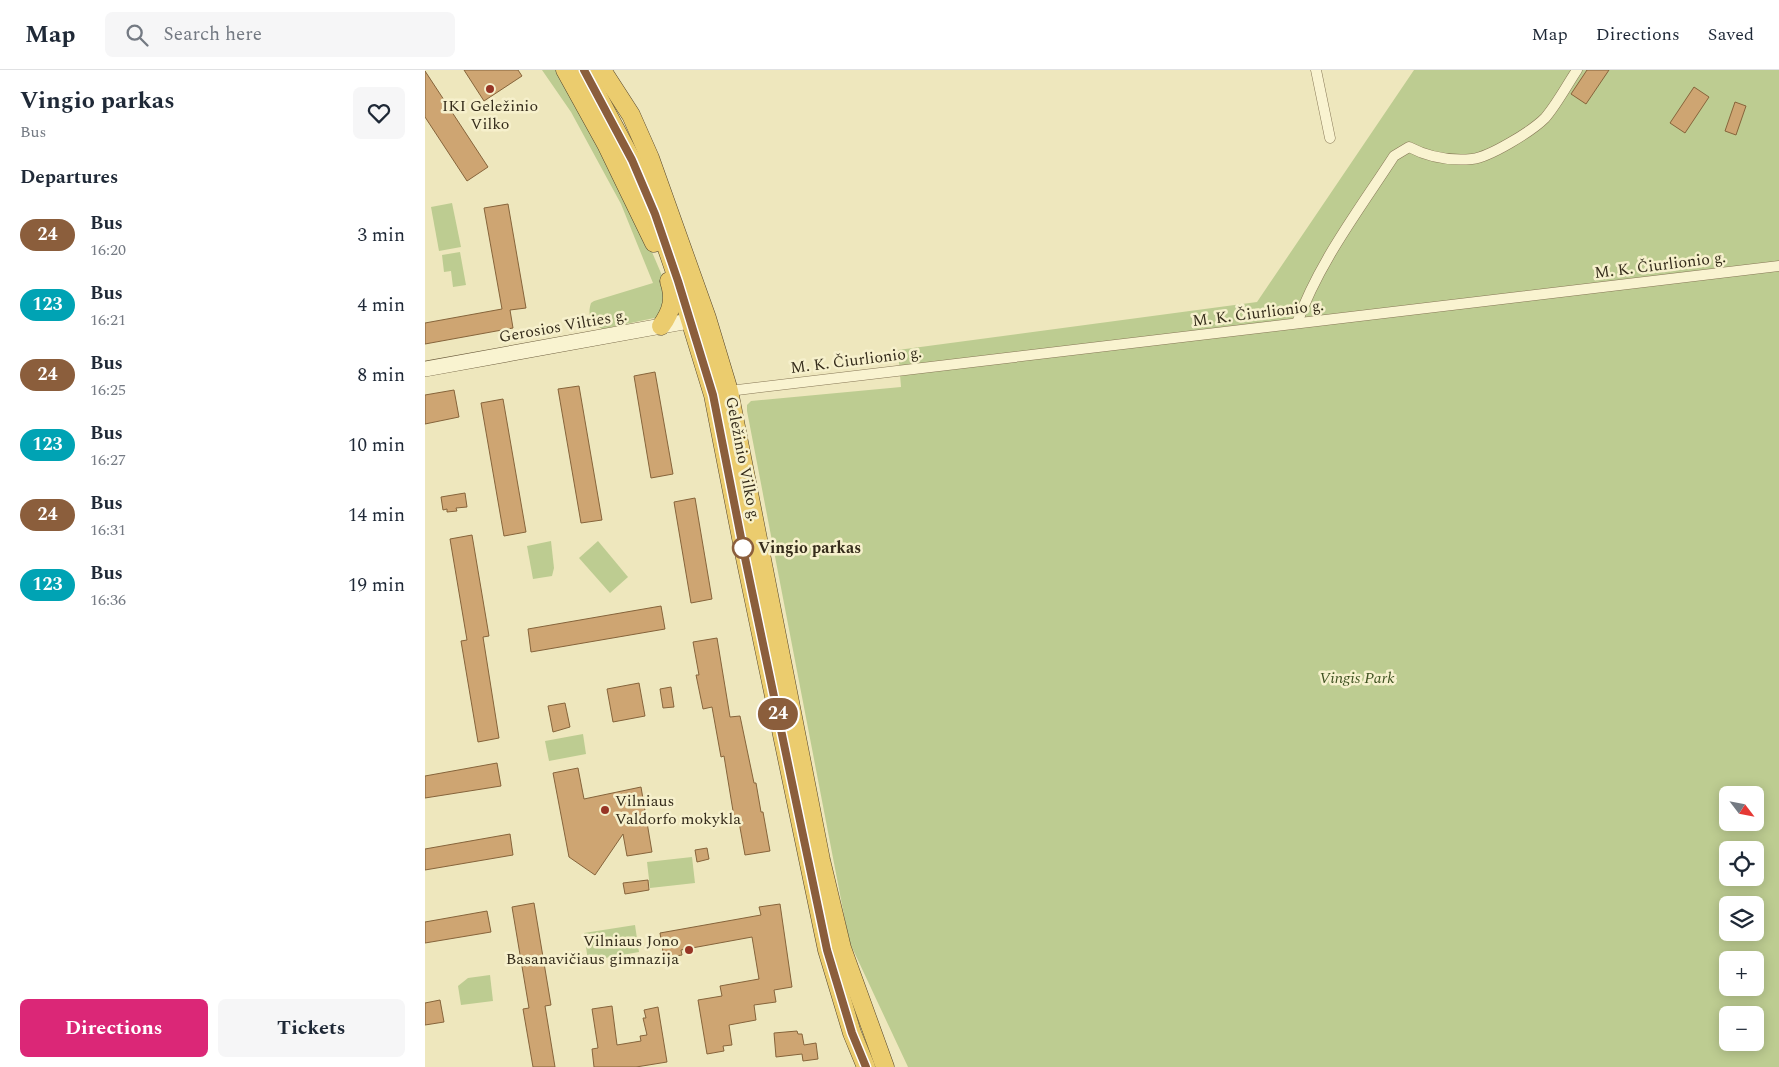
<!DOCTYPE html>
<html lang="en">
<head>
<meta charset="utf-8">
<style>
	:root { --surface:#fff; --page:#f6f6f7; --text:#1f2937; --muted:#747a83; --line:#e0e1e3; --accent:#db2777 }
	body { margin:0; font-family:Spectral,serif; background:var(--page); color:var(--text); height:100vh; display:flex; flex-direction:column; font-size:19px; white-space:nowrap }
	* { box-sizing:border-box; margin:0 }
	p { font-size:16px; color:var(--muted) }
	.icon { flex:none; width:28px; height:28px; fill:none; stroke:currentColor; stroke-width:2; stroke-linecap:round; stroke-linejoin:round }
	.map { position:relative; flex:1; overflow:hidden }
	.details { display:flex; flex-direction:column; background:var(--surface); width:425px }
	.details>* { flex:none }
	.badge { padding:0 10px; border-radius:16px; font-size:18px; line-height:32px }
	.needle { width:32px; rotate:122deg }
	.buttons { position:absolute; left:1294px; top:716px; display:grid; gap:10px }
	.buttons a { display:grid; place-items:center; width:45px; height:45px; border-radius:8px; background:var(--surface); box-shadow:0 2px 12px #0003; font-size:25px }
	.map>.badge { position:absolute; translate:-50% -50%; box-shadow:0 0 0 2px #fff }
	h2 { padding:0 20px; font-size:19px; line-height:45px }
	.round { display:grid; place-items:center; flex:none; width:52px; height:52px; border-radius:8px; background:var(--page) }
	.summary { display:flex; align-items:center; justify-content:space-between; height:85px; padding:0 20px }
	h1 { font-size:24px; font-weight:700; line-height:38px }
	.action { display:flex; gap:10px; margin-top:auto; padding:10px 20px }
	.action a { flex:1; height:58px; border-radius:8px; background:var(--accent); color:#fff; font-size:20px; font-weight:700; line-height:58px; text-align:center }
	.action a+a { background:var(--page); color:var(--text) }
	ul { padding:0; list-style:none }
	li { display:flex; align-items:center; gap:15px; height:70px; padding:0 20px }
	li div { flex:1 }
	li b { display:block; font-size:19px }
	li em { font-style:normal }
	li .badge { min-width:55px; font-weight:700; text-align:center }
	header { display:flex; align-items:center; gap:30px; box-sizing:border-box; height:70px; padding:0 25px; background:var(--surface); border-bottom:1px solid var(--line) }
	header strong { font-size:24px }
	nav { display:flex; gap:28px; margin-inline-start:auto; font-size:18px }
	.search { width:350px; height:45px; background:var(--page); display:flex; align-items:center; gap:12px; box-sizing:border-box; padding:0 18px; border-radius:8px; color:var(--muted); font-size:19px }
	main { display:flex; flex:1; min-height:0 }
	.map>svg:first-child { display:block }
	.green { fill:#bdcc91; fill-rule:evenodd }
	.building { fill:#cea572; stroke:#86643b }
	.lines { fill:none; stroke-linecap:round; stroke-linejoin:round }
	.minor-casing { stroke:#867756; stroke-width:11 }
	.secondary-casing { stroke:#685839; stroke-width:16 }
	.trunk-casing { stroke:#54442b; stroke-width:19 }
	.minor { stroke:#f9f3d0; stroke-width:10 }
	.secondary { stroke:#f9f3d0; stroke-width:15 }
	.trunk { stroke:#ebcc6e; stroke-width:18 }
	.line-casing { stroke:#fff; stroke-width:11 }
	.line { stroke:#8b5e3c; stroke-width:8 }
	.poi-dot { fill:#973525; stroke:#f6f0cc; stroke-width:2 }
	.stop-dot { fill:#fff; stroke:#8b5e3c; stroke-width:2.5 }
	.labels { text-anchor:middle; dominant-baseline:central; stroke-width:5; stroke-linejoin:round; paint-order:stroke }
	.poi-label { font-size:16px; fill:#352c1b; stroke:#f6f0cc }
	.street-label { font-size:16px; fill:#352c1b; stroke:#f6f0cc }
	.stop-label { font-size:16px; font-weight:bold; fill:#352c1b; stroke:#f6f0cc; text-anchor:start }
	.park-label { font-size:16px; font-style:italic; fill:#3f5221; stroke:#f6f0cc }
</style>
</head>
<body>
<header>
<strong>Map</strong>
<div class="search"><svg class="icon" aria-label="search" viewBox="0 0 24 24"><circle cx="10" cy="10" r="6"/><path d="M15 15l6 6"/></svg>Search here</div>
<nav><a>Map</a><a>Directions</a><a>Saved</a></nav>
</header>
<main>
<section class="details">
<div class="summary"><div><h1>Vingio parkas</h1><p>Bus</p></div><a class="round"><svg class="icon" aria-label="heart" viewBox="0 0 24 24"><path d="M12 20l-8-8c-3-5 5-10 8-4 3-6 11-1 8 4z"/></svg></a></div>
<h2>Departures</h2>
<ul>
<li><span class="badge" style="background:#8b5e3c;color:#fff">24</span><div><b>Bus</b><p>16:20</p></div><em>3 min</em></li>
<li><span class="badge" style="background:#00a3b4;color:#fff">123</span><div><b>Bus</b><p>16:21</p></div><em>4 min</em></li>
<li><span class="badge" style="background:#8b5e3c;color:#fff">24</span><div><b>Bus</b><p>16:25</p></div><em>8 min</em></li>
<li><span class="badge" style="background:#00a3b4;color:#fff">123</span><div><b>Bus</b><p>16:27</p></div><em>10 min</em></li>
<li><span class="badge" style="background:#8b5e3c;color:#fff">24</span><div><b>Bus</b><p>16:31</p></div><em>14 min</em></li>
<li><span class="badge" style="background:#00a3b4;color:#fff">123</span><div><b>Bus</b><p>16:36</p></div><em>19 min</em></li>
</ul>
<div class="action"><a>Directions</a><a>Tickets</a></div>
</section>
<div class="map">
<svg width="1354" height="997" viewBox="0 0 1354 997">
	<rect width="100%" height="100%" fill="#eee7bd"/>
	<g class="green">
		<path d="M 117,0 L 131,0 C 175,69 212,144 243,220 L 234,247 L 177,259 C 166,253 162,245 166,233 L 169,231 L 228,213 L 196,134 L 146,42 Z"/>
		<path d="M 989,0 L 1354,0 L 1354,997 L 483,997 L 424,871 L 322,341 L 322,335 L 326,331 L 476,317 L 473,280 L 832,232 ZM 1302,725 L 1330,725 L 1330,752 L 1302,752 ZM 1302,780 L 1330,780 L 1330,808 L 1302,808 ZM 1302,835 L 1330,835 L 1330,862 L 1302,862 ZM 1302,890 L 1330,890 L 1330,918 L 1302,918 ZM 1302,945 L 1330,945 L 1330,972 L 1302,972 Z"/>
		<path d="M 27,133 L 36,177 L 14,181 L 6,137 Z"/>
		<path d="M 35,182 L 41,215 L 28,217 L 26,201 L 19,202 L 17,185 Z"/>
		<path d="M 126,471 L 129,498 L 127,506 L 108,509 L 102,476 Z"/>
		<path d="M 173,471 L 203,507 L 185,523 L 154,488 Z"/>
		<path d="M 158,664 L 161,684 L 124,691 L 120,671 Z"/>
		<path d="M 267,787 L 270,813 L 225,818 L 222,792 Z"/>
		<path d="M 210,855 L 214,882 L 163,891 L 159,863 Z"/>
		<path d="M 65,905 L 68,931 L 36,935 L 33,916 L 43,908 Z"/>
	</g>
	<g class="building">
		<path d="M 39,0 L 93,0 L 97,6 L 59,31 Z"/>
		<path d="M 1162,0 L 1184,0 L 1161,34 L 1146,24 Z"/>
		<path d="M 0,1 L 63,97 L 42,111 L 0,47 Z"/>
		<path d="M 1269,17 L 1284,27 L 1260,63 L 1245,53 Z"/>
		<path d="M 1310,32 L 1321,36 L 1311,65 L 1300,61 Z"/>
		<path d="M 83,134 L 101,238 L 85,240 L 88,258 L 0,274 L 0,253 L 77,239 L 59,138 Z"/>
		<path d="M 230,302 L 248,404 L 226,408 L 209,306 Z"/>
		<path d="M 154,316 L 177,450 L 156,453 L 133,319 Z"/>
		<path d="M 29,320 L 34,347 L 0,354 L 0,325 Z"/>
		<path d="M 78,329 L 101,462 L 79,466 L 56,333 Z"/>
		<path d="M 40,423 L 42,437 L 31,438 L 32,441 L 22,442 L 22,439 L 18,440 L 16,427 Z"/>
		<path d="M 270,428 L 287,529 L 266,533 L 249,432 Z"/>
		<path d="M 47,465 L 64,566 L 58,567 L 74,668 L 53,672 L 36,571 L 42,570 L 25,469 Z"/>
		<path d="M 236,536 L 240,559 L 106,582 L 103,559 Z"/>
		<path d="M 292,568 L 305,647 L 315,646 L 329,713 L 331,713 L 336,742 L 338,742 L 345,781 L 320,785 L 314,752 L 310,753 L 299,686 L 296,687 L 287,637 L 278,639 L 271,605 L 274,605 L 268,572 Z"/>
		<path d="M 214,613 L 220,646 L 188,652 L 182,619 Z"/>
		<path d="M 246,617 L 249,637 L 238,638 L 235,619 Z"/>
		<path d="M 140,633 L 145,657 L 128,662 L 123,636 Z"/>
		<path d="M 72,693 L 76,716 L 0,728 L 0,706 Z"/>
		<path d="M 153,698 L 159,729 L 216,717 L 227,782 L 202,786 L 198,764 L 170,805 L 144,787 L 128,703 Z"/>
		<path d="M 85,764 L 88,785 L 0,800 L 0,779 Z"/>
		<path d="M 282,778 L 284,789 L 272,792 L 270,780 Z"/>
		<path d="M 223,810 L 224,820 L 200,824 L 198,813 Z"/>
		<path d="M 109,833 L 126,935 L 120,936 L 130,997 L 108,997 L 98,939 L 104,938 L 87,837 Z"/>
		<path d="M 355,834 L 367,917 L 349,920 L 351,932 L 329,935 L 331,950 L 304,955 L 307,975 L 298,976 L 299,981 L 282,984 L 273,930 L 297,926 L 295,916 L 334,909 L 327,867 L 256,880 L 257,885 L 239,888 L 235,863 L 336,845 L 334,837 Z"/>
		<path d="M 62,841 L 66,862 L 0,873 L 0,852 Z"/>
		<path d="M 15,930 L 19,952 L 0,955 L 0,933 Z"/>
		<path d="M 187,936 L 192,975 L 216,971 L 215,966 L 222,965 L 218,948 L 221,948 L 219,940 L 233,937 L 242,992 L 211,997 L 169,997 L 167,979 L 173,978 L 167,939 Z"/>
		<path d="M 372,961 L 373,964 L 377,964 L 379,975 L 391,973 L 393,989 L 378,991 L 377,984 L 351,987 L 349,963 Z"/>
	</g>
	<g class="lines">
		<defs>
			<g id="minor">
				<path d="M 891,0 L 905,68"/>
				<path d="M 872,253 C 894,192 934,140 969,86 L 984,77 C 1003,87 1025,91 1047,89 C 1065,87 1107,61 1120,48 C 1132,34 1142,15 1152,0"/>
				<path d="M 304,321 L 1354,196"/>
			</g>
			<path id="secondary" d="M 0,299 L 275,249"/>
			<g id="trunk">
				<path d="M 140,0 L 182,76 L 229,173"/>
				<path d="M 159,0 L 207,90 L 230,144 L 253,211 L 288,325 L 319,483 L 402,880 L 427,963 L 441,997"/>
				<path d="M 177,0 L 206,45 L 225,88 L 282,248 L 304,321 L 396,790 L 417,878 L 460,997"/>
				<path d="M 236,256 C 247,241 250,228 244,211"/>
			</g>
		</defs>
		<use href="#minor" class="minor-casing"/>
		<use href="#secondary" class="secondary-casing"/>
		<use href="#trunk" class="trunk-casing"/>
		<use href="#minor" class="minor"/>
		<use href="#secondary" class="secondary"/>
		<use href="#trunk" class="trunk"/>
	</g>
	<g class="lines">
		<defs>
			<path id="line" d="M 159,0 L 207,90 L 230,144 L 253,211 L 288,325 L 319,483 L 402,880 L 427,963 L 441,997"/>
		</defs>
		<use href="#line" class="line-casing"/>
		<use href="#line" class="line"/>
	</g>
	<g class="poi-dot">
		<circle cx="65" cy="19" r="5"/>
		<circle cx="180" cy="740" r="5"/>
		<circle cx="264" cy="880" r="5"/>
	</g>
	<circle class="stop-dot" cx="318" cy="478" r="10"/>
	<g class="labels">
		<g class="poi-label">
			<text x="65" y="36">IKI Geležinio<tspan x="65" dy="18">Vilko</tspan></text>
			<text x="190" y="731" text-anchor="start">Vilniaus<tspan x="190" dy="18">Valdorfo mokykla</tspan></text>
			<text x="254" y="871" text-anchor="end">Vilniaus Jono<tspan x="254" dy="18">Basanavičiaus gimnazija</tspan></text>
		</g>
		<g class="street-label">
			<text transform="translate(1235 195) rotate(-7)">M. K. Čiurlionio g.</text>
			<text transform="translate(833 243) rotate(-7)">M. K. Čiurlionio g.</text>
			<text transform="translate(138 256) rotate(-10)">Gerosios Vilties g.</text>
			<text transform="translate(431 290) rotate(-7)">M. K. Čiurlionio g.</text>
			<text transform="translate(318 389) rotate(79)">Geležinio Vilko g.</text>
		</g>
		<g class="stop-label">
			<text x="333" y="478">Vingio parkas</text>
		</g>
		<g class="park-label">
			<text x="932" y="608">Vingis Park</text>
		</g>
	</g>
</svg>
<div class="buttons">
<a><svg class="needle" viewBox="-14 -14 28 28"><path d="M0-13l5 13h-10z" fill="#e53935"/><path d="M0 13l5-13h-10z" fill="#747a83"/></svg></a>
<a><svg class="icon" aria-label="locate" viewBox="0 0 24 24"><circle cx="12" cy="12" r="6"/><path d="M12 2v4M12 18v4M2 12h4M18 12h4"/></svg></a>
<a><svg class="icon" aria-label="layers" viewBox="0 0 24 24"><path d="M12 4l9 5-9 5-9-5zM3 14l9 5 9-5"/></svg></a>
<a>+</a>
<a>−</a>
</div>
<b class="badge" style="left:353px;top:644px;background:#8b5e3c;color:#fff">24</b>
</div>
</main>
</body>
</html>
